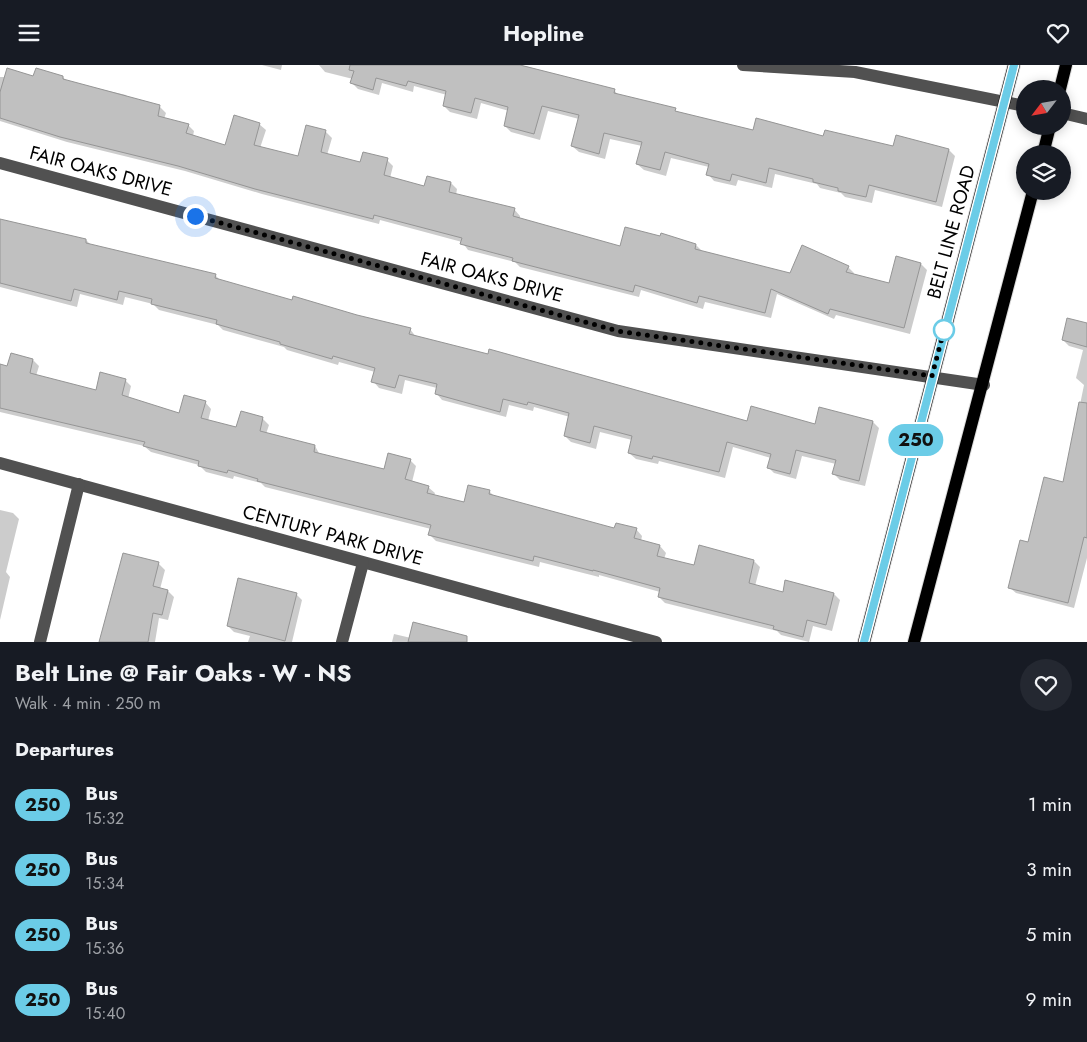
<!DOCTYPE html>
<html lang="en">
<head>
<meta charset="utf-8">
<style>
	:root { --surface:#171b24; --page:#242831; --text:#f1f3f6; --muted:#9ea1a6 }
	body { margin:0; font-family:Jost,sans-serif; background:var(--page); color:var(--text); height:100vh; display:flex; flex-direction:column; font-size:19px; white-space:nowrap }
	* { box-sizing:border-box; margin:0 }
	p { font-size:16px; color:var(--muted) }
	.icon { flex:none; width:28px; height:28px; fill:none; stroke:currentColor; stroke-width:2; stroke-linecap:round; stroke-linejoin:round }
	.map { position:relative; height:577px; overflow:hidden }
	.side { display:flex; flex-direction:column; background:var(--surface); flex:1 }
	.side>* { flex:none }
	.badge { padding:0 10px; border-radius:16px; font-size:18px; line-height:32px }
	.needle { width:32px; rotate:239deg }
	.tools { position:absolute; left:1016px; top:15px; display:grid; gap:10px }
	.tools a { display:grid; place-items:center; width:55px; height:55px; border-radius:50%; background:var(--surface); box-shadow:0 2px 12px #0003; font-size:25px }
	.you { position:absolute; width:25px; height:25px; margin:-12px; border:4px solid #fff; border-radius:50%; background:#1a73e8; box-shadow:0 0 0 8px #1a73e833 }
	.map>.badge { position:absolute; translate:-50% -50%; box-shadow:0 0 0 2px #fff }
	h2 { padding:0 15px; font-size:19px; line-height:45px }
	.round { display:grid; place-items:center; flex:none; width:52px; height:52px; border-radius:26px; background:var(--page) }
	.overview { display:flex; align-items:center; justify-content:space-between; height:85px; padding:0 15px }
	h1 { font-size:24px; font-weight:700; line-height:38px }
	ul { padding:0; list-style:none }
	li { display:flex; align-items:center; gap:15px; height:65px; padding:0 15px }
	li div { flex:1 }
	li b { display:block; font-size:19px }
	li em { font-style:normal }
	li .badge { min-width:55px; font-weight:700; text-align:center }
	header { display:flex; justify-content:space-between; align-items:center; height:65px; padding:0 15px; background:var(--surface); font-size:22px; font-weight:700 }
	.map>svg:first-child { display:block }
	.shadow { fill:#0003 }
	.building { fill:#c0c0c0; stroke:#959595 }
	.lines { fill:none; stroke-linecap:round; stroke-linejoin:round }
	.major-casing { stroke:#dbdbdb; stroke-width:14 }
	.minor { stroke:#515151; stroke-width:12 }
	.major { stroke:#000; stroke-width:12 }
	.line-casing { stroke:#fff; stroke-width:11 }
	.line { stroke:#6bcce7; stroke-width:8 }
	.walk { stroke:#000; stroke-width:5; stroke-dasharray:0 9 }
	.stop-dot { fill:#fff; stroke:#6bcce7; stroke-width:2.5 }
	.labels { text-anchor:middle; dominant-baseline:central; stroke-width:4; stroke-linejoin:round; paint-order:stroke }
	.street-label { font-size:19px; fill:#000; stroke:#fff }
</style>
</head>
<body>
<header><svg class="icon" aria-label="menu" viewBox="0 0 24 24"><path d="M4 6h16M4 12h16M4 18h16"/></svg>Hopline<svg class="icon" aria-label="heart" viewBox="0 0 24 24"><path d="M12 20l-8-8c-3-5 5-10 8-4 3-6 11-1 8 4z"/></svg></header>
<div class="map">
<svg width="1087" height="577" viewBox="0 0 1087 577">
	<rect width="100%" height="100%" fill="#fff"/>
	<g class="shadow">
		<path d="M 262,0 L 282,0 L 281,5 Z"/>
		<path d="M 319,0 L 521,0 L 614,25 L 619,31 L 754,67 L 824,72 L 894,82 L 949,85 L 955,91 L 942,142 L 875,125 L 872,138 L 845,132 L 841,128 L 820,123 L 817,119 L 775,109 L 772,123 L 738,115 L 736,121 L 714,116 L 708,109 L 709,102 L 671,93 L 666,111 L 644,105 L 637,99 L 642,81 L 610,74 L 605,94 L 579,87 L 572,81 L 579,54 L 548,46 L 540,75 L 511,67 L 505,61 L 509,46 L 481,38 L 477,54 L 450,47 L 444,41 L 447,30 L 414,21 L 413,27 L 382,18 L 379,30 L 358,24 L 352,18 L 353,14 L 325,7 Z"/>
		<path d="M 0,12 L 63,12 L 66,16 L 126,30 L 129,34 L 160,42 L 166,48 L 164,54 L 188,60 L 194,66 L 193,71 L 226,81 L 259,59 L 266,65 L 260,83 L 299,93 L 326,67 L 332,73 L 327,90 L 361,98 L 387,95 L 393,101 L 390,113 L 425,122 L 451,118 L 457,124 L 456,130 L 514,144 L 520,151 L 520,154 L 621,182 L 696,180 L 702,186 L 791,209 L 848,202 L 854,208 L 853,210 L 890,220 L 921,199 L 927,205 L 910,269 L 836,250 L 834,254 L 777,229 L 771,253 L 705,237 L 703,244 L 641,225 L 639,232 L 520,202 L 515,197 L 468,185 L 462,177 L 380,155 L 379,159 L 262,129 L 185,106 L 67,77 L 0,56 Z"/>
		<path d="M 0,155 L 86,175 L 91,180 L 215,210 L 221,216 L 293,236 L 410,264 L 416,272 L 748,357 L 816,360 L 873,357 L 879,363 L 865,421 L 840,415 L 834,409 L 836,399 L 802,391 L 796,414 L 774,408 L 768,402 L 771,393 L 733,382 L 725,413 L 659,396 L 658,399 L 636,394 L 629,388 L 632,375 L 600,367 L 596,384 L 571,377 L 565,371 L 570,352 L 534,342 L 533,346 L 509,340 L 506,352 L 442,335 L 436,328 L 437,323 L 405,315 L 402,329 L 379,323 L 373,316 L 375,307 L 339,297 L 338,300 L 287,285 L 284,282 L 223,265 L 218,260 L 159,245 L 153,239 L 125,232 L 123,240 L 80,229 L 77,242 L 0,222 Z"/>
		<path d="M 1087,259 L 1087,493 L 1074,543 L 1016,528 L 1009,522 L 1029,478 L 1064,418 L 1084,320 L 1076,313 L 1083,285 L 1069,281 L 1063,275 Z"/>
		<path d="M 33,295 L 39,301 L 36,311 L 97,327 L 125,315 L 131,321 L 128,334 L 180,349 L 205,337 L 211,344 L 208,356 L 237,364 L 241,348 L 263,354 L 269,360 L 266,369 L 315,381 L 320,390 L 385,406 L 410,395 L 416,401 L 412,417 L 428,422 L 435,428 L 434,431 L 465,438 L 489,426 L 495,432 L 615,465 L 636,464 L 642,471 L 641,476 L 660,481 L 666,488 L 664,494 L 695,501 L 754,496 L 760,502 L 755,521 L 783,528 L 834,529 L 840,535 L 832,566 L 813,561 L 809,577 L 781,570 L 777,566 L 665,538 L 659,532 L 660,527 L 599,510 L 599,512 L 540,497 L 539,502 L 436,476 L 430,470 L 431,464 L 265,422 L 261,418 L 234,411 L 233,414 L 206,407 L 199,400 L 151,387 L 144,381 L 0,347 L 0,301 L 8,303 Z"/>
		<path d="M 0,445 L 13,448 L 19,454 L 6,507 L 10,512 L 0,555 Z"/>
		<path d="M 158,498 L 165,505 L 160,524 L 168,526 L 174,532 L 168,555 L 159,553 L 155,577 L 100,577 L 106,551 L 108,552 Z"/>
		<path d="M 296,529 L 302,535 L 292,577 L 248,577 L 250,571 L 234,567 L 228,561 Z"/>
		<path d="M 394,569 L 411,573 L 450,577 L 392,577 Z"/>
	</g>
	<g class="building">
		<path d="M 350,0 L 520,0 L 615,24 L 614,28 L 676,43 L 675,46 L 753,65 L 756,53 L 823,71 L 825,65 L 893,81 L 896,70 L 949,84 L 936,137 L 869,120 L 866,132 L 838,126 L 838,123 L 813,117 L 813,114 L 769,103 L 766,118 L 732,109 L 730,116 L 706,110 L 709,99 L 665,87 L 660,105 L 636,99 L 642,77 L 604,68 L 599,89 L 571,81 L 579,50 L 542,41 L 534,69 L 504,61 L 508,42 L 475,33 L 471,48 L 443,41 L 446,26 L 408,16 L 406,21 L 376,13 L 373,25 L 350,18 L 354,6 L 349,5 Z"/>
		<path d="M 7,3 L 33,11 L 36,3 L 63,11 L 63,14 L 160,40 L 158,51 L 189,59 L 186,68 L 225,80 L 234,50 L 260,58 L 254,80 L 298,91 L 306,60 L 326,65 L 321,87 L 360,97 L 363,87 L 388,93 L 384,110 L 424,121 L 427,111 L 451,117 L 449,127 L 515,143 L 513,151 L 620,181 L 625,162 L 660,171 L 661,168 L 696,179 L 695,184 L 790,208 L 802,180 L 849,201 L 846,207 L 889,218 L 896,191 L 921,198 L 904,263 L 830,244 L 828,249 L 771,224 L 765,248 L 699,231 L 697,238 L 635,220 L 633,227 L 512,196 L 513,193 L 460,179 L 462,173 L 374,150 L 373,154 L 255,124 L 178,101 L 60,72 L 0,53 L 0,27 Z"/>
		<path d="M 0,154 L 86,174 L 86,178 L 216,209 L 215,213 L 292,235 L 293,231 L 357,250 L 411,263 L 409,269 L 488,289 L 489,284 L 747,356 L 751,341 L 815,359 L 819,342 L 873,356 L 859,416 L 832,409 L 836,395 L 796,385 L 790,409 L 767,403 L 771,389 L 727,377 L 719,407 L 653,391 L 652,394 L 628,388 L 632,371 L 594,361 L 590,378 L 564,371 L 569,348 L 528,337 L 527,340 L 503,334 L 500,347 L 435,329 L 437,319 L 399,310 L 395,323 L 371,317 L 375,303 L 333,291 L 332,294 L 280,279 L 280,277 L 216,259 L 217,255 L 151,239 L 152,234 L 119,226 L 117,235 L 74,224 L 71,236 L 0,218 Z"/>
		<path d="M 1067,253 L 1087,258 L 1087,282 L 1062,275 Z"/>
		<path d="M 11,288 L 33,294 L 30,308 L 96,325 L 100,307 L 126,314 L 122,330 L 179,348 L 184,330 L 206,336 L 201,353 L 236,362 L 241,346 L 263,352 L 260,366 L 315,380 L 314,387 L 384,404 L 388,388 L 411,394 L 405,414 L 429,421 L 427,428 L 464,437 L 468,420 L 490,425 L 489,429 L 614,463 L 616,458 L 637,463 L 634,473 L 660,480 L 657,491 L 694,500 L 699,480 L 754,495 L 749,518 L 783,527 L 785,515 L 834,528 L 826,560 L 807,555 L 803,572 L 773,564 L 774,561 L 658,532 L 660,523 L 593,505 L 593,506 L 534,491 L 533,496 L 428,470 L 431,460 L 257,416 L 258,414 L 228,405 L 227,408 L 198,401 L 199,396 L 143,381 L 145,377 L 0,343 L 0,299 L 7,301 Z"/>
		<path d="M 1079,337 L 1087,338 L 1087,473 L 1084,472 L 1068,538 L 1008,523 L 1020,475 L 1028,477 L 1044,412 L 1063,417 Z"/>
		<path d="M 123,488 L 159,497 L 153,521 L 168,525 L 162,550 L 153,548 L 148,577 L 99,577 Z"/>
		<path d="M 238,513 L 297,528 L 285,576 L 227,561 Z"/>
		<path d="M 413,557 L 467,571 L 467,577 L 408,577 Z"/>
	</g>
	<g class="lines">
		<defs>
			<g id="major">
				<path d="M 1060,24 L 1066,0"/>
				<path d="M 1043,89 L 1050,61"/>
				<path d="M 864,577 L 1014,0"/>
				<path d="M 914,577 L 1033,126"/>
			</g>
		</defs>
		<use href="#major" class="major-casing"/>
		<g class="minor">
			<path d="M 743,0 L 855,7 L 1025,41"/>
			<path d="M 1062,48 L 1087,54"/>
			<path d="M 0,98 L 618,266 L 984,320"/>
			<path d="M 0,398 L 656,577"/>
			<path d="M 40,577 L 79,419"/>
			<path d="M 342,577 L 363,498"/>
		</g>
		<use href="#major" class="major"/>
	</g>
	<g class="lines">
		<defs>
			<path id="line" d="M 864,577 L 1014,0"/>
		</defs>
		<use href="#line" class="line-casing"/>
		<use href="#line" class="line"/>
		<path class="walk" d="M 195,151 L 618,266 L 932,311 L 944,265"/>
	</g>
	<circle class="stop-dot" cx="944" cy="265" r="10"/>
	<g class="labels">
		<g class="street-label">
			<text transform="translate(101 106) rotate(15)">FAIR OAKS DRIVE</text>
			<text transform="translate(951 167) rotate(-75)">BELT LINE ROAD</text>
			<text transform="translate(492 212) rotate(15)">FAIR OAKS DRIVE</text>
			<text transform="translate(333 470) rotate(15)">CENTURY PARK DRIVE</text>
		</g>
	</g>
</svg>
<div class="tools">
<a><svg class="needle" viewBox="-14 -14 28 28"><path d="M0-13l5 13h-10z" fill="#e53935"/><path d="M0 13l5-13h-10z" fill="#9ea1a6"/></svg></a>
<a><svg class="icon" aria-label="layers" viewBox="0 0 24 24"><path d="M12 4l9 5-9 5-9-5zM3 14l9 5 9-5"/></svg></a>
</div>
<div class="you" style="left:195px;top:151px"></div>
<b class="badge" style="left:916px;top:375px;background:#6bcce7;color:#111">250</b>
</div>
<section class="side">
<div class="overview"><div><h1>Belt Line @ Fair Oaks - W - NS</h1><p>Walk · 4 min · 250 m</p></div><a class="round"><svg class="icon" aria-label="heart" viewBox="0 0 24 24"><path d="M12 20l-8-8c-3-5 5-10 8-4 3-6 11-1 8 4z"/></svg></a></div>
<h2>Departures</h2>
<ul>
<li><span class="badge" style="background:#6bcce7;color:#111">250</span><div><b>Bus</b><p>15:32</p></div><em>1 min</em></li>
<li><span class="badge" style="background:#6bcce7;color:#111">250</span><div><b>Bus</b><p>15:34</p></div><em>3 min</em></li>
<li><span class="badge" style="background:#6bcce7;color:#111">250</span><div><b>Bus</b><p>15:36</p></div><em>5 min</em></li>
<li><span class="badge" style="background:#6bcce7;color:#111">250</span><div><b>Bus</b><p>15:40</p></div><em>9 min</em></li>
</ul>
</section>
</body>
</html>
